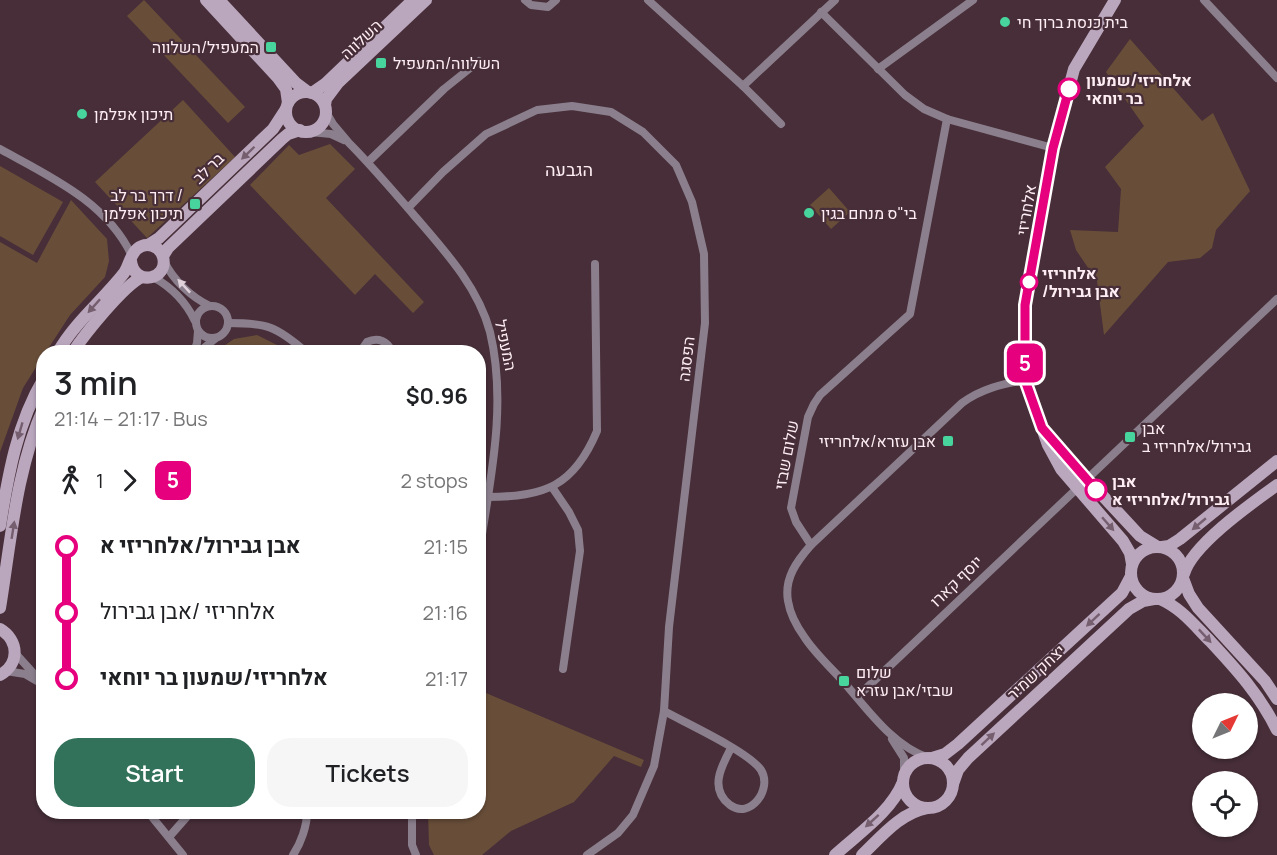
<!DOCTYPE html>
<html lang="en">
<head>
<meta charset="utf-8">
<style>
	:root { --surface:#fff; --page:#f6f6f6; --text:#202124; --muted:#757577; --accent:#32725a }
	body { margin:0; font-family:Manrope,Heebo,sans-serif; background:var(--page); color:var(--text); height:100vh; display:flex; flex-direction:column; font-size:22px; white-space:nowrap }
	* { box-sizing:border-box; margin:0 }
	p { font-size:20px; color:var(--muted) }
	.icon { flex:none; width:33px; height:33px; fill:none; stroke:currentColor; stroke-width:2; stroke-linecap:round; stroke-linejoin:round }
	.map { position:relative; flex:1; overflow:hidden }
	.details { position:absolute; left:36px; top:345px; width:450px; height:474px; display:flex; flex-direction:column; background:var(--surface); border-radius:24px; box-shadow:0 2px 4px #0004 }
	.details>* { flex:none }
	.badge { padding:0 12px; border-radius:9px; font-size:21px; line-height:39px }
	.needle { width:39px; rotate:47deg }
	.tools { position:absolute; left:1192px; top:693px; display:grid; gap:12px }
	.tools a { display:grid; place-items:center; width:66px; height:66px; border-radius:50%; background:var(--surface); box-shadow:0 2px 4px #0004; font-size:30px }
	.map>.badge { position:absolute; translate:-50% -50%; box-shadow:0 0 0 3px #fff }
	.legs { display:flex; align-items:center; gap:9px; height:66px; padding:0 18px; font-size:20px }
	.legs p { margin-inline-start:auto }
	.head { display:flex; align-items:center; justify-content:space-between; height:102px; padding:0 18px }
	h1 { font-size:33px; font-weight:600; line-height:45px }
	.button { display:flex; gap:12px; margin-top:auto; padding:12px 18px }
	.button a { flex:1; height:69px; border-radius:24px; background:var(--accent); color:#fff; font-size:24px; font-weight:600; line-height:69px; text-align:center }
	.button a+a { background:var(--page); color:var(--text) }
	ul { padding:0 18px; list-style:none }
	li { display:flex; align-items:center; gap:21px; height:66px; font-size:22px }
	li i { display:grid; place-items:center; width:9px; height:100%; margin:0 8px; background:currentColor }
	li i::after { content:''; width:15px; height:15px; margin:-8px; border:4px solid; border-radius:50%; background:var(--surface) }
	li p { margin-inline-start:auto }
	li:first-child i { background:linear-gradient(#0000 50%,currentColor 0) }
	li:last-child i { background:linear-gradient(currentColor 50%,#0000 0) }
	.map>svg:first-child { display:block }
	.green { fill:#684e39 }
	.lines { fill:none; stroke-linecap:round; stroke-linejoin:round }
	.street { stroke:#8b7f8d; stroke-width:8 }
	.secondary { stroke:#baa7be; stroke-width:12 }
	.oneway { fill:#755e6e }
	.oneway2 { fill:#e1d2da }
	.line-1-casing { stroke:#fff; stroke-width:14 }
	.line-1 { stroke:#e6007e; stroke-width:9 }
	.poi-dot { fill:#47d49d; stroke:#472e38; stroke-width:2 }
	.stop-1-dot { fill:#fff; stroke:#e6007e; stroke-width:3 }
	.labels { text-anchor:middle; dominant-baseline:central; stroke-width:4.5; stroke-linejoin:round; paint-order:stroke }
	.poi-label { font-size:16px; fill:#feedf3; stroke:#472e38; text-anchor:start }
	.street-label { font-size:16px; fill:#feedf3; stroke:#472e38 }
	.stop-label { font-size:16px; font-weight:bold; fill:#feedf3; stroke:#472e38; text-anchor:start }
	.neighbourhood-label { font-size:18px; fill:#feedf3; stroke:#472e38 }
</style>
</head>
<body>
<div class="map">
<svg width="1277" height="855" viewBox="0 0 1277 855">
	<rect width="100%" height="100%" fill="#472e38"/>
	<g class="green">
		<path d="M 144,0 L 245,107 L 228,123 L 127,16 Z"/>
		<path d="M 1130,39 L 1202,121 L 1213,113 L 1250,191 L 1216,230 L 1212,248 L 1200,258 L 1168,262 L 1104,335 L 1097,281 L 1076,250 L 1070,230 L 1118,232 L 1121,189 L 1105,167 L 1144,126 L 1106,72 Z"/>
		<path d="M 183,100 L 235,157 L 147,238 L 95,182 Z"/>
		<path d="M 330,144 L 355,169 L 326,198 L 424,302 L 413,313 L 375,274 L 355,295 L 250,185 L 289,145 L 299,155 Z"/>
		<path d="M 0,166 L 63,202 L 33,255 L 0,236 Z"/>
		<path d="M 829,188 L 850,212 L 831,229 L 810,205 Z"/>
		<path d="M 71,200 L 107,239 L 109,261 L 105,277 L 70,315 L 46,352 L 44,352 L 43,356 L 23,388 L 0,452 L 0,242 L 37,263 Z"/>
		<path d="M 257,335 L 277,345 L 286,352 L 215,352 L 234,339 Z"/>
		<path d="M 479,690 L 644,760 L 641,767 L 614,756 L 574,802 L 511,831 L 482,855 L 434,855 L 429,845 L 428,812 L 478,812 Z"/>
	</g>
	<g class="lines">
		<g class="street">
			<path d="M 525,0 L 531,5 L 548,7 L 556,0"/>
			<path d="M 648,0 L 743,86 L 781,124"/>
			<path d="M 1204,0 L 1277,78"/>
			<path d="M 821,12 L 905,95 L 924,109 L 947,119 L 1053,148"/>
			<path d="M 878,69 L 973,0"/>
			<path d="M 743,86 L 835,0"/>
			<path d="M 326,112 L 333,124 L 349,143 C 371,165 392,190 413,214 C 443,249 478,286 490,332 C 508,407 489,485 478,560"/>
			<path d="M 310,132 L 331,134 L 344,140"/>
			<path d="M 0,149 C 49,176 107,202 132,256"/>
			<path d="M 368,162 L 444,89 L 479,61"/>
			<path d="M 408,208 L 443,172 L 486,134 L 537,110 L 572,106 L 611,112 L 643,132 L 676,165 L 692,202 L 704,254 L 705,323 L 669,627 L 664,711 L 654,766 L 633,815 L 618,833 L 587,855"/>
			<path d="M 164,261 C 173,280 191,297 210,306"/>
			<path d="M 153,277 C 171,287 186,302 195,321"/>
			<circle cx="212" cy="322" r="16"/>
			<path d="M 228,323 C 267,323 276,326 306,352"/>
			<path d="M 194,352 L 197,343 L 198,331"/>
			<path d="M 199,352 L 216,338"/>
			<path d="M 360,352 L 367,342 C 378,337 388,341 392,352"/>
			<path d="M 552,487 L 569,512 L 578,530 L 580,551 L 563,669"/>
			<path d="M 487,497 C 545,497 574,486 597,431 L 595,264"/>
			<path d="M 811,545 L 796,522 L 791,508 L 808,417 L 814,404 L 820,395 L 910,314 L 947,119"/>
			<path d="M 15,653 L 44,685"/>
			<path d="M 6,671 L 25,674 L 37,681"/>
			<path d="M 857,697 L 1277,299"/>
			<path d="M 664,711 C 686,723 749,752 761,770 C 773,789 750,820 730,805 C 709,789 721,767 731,748"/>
			<path d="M 892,739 L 904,758 L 904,774"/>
			<path d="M 929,758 C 892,746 866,707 841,679 C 829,666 815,653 805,638 C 797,627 790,614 788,601 C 784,578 797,561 811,545 L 962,403 C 981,389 1002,384 1025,380"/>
			<path d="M 148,812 L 183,855"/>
			<path d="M 412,812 L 412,845 L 416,855"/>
			<path d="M 169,837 L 191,812"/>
			<path d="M 293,855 C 301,843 307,826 307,812"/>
		</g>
		<g class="secondary">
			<path d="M 206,0 L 278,78 L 286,89 L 288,103"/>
			<path d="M 219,0 L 296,83 L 308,92"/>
			<path d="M 1115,0 L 1074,69 L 1053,148 L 1025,305 L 1025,380 L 1048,445 L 1061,469 L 1123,541 L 1130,553 L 1132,564"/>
			<circle cx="306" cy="112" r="20"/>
			<path d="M 312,93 L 325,84 L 413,0"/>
			<path d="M 325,105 L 326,99 L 338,83 L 426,0"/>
			<path d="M 148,245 L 159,238 L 273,129 L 286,109"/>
			<path d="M 163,256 L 168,248 L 282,139 L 288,134 L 300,130"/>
			<path d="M 58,352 C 75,322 103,300 124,273 C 129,266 130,255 137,249 C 146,241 160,246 163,257 C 169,280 134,287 131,261"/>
			<path d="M 73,352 C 84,335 124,285 142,277"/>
			<path d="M 1049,438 L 1140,536 L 1158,547"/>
			<path d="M 0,526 C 8,475 17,423 44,378"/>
			<circle cx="1157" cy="573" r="26"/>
			<path d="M 1162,547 L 1169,546 L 1180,539 L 1277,461"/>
			<path d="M 1184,574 C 1192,545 1252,503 1277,485"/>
			<path d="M 1183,578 L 1189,594 L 1198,608 L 1265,681 L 1277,699"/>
			<path d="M 1160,599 C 1181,608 1194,625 1210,641 C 1237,670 1259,694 1277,730"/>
			<path d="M 0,608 C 11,541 16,470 44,407"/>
			<path d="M 0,629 C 19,640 20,664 0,675"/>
			<circle cx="928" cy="783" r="25"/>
			<path d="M 932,758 L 945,754 L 958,744 L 1122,593 L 1131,576"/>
			<path d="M 953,784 L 958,770 L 968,758 L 1129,609 L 1143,601 L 1154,599"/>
			<path d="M 835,855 C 859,833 891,812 903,782"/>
			<path d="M 862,855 C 881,837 900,813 927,808"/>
		</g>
	</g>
	<defs><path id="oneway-solid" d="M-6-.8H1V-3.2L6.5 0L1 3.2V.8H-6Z" transform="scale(1.5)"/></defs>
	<g class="oneway">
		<use href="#oneway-solid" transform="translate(248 153) rotate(136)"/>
		<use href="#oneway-solid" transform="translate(94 306) rotate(132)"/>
		<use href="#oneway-solid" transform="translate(20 431) rotate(106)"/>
		<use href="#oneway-solid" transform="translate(1108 524) rotate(49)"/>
		<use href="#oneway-solid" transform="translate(1199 524) rotate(140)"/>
		<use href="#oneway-solid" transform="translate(13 530) rotate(-81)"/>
		<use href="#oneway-solid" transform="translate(1093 620) rotate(137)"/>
		<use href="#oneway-solid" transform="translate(1205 636) rotate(47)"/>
		<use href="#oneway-solid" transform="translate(988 739) rotate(-43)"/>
		<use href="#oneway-solid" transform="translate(872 821) rotate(138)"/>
	</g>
	<use class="oneway2" href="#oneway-solid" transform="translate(184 286) rotate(-133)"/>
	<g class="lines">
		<defs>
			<path id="line-1" d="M 1069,89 L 1053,148 L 1025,305 L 1025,380 L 1042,428 L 1096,490"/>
		</defs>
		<use href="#line-1" class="line-1-casing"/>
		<use href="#line-1" class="line-1"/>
	</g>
	<g class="poi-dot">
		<circle cx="1005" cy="22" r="6"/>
		<rect x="265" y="41" width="12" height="12" rx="3"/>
		<rect x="375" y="57" width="12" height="12" rx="3"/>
		<circle cx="82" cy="114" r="6"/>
		<rect x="189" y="198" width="12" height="12" rx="3"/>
		<circle cx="809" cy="213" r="6"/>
		<rect x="1124" y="431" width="12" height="12" rx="3"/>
		<rect x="942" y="435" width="12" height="12" rx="3"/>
		<rect x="838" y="675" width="12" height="12" rx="3"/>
	</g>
	<g class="stop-1-dot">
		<circle cx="1069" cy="89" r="10"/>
		<circle cx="1029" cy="282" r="8"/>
		<circle cx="1096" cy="490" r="10"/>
	</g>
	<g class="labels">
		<g class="poi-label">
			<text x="1017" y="22">בית כנסת ברוך חי</text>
			<text x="259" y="47" text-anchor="end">המעפיל/השלווה</text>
			<text x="393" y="63">השלווה/המעפיל</text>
			<text x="94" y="114">תיכון אפלמן</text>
			<text x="183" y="195" text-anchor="end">דרך בר לב /<tspan x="183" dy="18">תיכון אפלמן</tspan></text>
			<text x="821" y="213">בי"ס מנחם בגין</text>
			<text x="1142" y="428">אבן<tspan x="1142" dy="18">גבירול/אלחריזי ב</tspan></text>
			<text x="936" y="441" text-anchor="end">אבן עזרא/אלחריזי</text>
			<text x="856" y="672">שלום<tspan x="856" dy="18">שבזי/אבן עזרא</tspan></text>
		</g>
		<g class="street-label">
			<text transform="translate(361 39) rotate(-43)">השלווה</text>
			<text transform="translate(208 168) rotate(-44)">בר לב</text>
			<text transform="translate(1026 210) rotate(-80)">אלחריזי</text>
			<text transform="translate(506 345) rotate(78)">המעפיל</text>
			<text transform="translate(686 359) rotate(-83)">הפסגה</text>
			<text transform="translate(786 455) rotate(-79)">שלום שבזי</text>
			<text transform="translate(956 581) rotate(-44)">יוסף קארו</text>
			<text transform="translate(1036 672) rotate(-43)">יצחק שמיר</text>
		</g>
		<g class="stop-label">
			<text x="1086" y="80">אלחריזי/שמעון<tspan x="1086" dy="18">בר יוחאי</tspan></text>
			<text x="1042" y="273">אלחריזי<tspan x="1042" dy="18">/אבן גבירול</tspan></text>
			<text x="1112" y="481">אבן<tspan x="1112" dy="18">גבירול/אלחריזי א</tspan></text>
		</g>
		<g class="neighbourhood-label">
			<text x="569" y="169">הגבעה</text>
		</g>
	</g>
</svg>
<div class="tools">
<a><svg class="needle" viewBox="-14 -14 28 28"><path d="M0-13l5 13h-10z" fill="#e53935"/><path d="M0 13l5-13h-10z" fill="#757577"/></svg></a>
<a><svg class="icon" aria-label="locate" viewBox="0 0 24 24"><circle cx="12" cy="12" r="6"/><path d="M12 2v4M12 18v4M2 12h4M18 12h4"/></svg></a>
</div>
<b class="badge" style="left:1025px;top:363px;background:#e6007e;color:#fff">5</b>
<section class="details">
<div class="head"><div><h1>3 min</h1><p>21:14 – 21:17 · Bus</p></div><b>$0.96</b></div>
<div class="legs"><svg class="icon" aria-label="walk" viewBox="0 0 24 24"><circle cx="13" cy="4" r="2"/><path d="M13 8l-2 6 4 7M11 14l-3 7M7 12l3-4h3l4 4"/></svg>1<svg class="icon" aria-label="forward" viewBox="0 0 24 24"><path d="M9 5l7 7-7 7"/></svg><b class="badge" style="background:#e6007e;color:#fff">5</b><p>2 stops</p></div>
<ul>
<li><i style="color:#e6007e"></i><b>אבן גבירול/אלחריזי א</b><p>21:15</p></li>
<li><i style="color:#e6007e"></i><span>אלחריזי /אבן גבירול</span><p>21:16</p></li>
<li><i style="color:#e6007e"></i><b>אלחריזי/שמעון בר יוחאי</b><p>21:17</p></li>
</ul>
<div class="button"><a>Start</a><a>Tickets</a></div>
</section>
</div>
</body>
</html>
